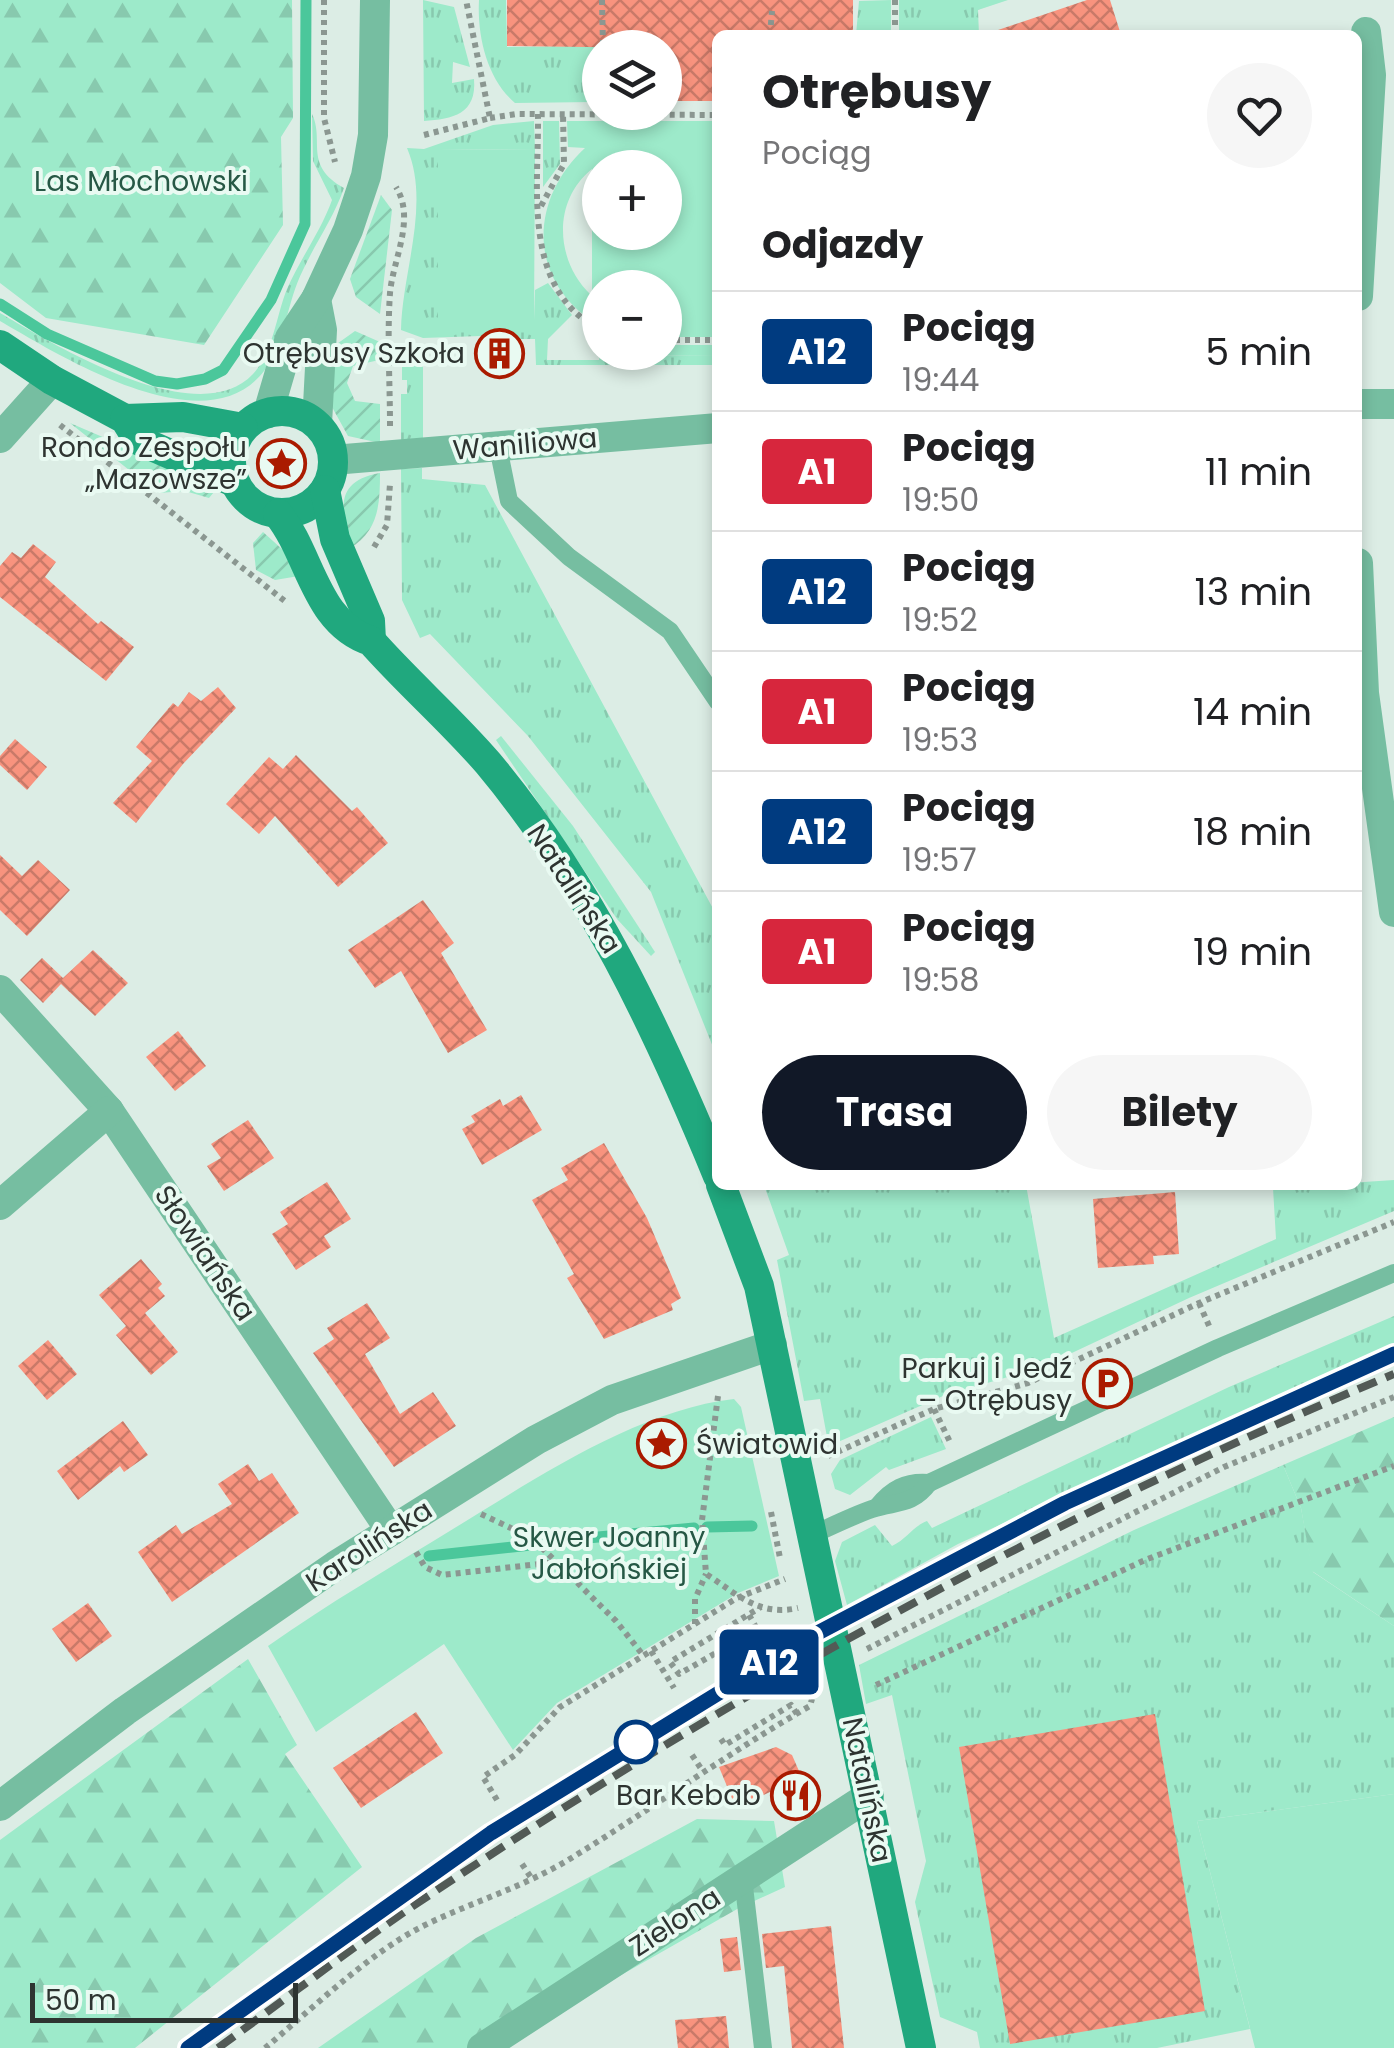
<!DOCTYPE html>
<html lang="pl">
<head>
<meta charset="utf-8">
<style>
	:root { --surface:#fff; --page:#f6f6f6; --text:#202124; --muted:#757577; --line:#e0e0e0; --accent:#111827 }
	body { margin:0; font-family:Poppins,sans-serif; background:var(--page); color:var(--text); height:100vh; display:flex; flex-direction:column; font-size:38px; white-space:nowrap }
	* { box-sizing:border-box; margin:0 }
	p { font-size:32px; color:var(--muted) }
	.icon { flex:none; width:55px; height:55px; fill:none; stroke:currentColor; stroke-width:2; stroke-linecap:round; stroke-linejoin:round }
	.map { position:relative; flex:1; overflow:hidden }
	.details { position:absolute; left:712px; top:30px; width:650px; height:1160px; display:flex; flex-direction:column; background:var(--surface); border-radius:15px; box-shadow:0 5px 15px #0003 }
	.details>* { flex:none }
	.badge { padding:0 20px; border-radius:8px; font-size:35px; line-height:65px }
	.tools { position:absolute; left:582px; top:30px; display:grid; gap:20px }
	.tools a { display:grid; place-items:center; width:100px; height:100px; border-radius:50%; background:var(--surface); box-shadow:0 5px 15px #0003; font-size:50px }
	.scale { position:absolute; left:30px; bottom:25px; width:268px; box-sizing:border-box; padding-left:10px; border:5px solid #2e3431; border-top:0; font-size:28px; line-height:35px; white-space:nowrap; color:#2e3431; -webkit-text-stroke:8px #e9faf2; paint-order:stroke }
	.map>.badge { position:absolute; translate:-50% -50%; box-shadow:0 0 0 5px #fff }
	h2 { padding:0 50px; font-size:38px; line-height:90px }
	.round { display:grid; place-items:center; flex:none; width:105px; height:105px; border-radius:52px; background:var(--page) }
	.headline { display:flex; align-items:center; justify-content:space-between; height:170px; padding:0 50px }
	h1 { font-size:48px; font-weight:700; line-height:75px }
	.cta { display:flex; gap:20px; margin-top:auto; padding:20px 50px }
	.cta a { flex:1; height:115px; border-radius:60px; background:var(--accent); color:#fff; font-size:40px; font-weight:700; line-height:115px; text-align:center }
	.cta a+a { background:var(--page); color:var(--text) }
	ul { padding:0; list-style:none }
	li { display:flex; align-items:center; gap:30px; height:120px; padding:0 50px; border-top:2px solid var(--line) }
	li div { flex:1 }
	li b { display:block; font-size:38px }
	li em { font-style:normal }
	li .badge { min-width:110px; font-weight:700; text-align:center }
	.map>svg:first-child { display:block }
	.grass { fill:url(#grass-tufts) }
	.forest { fill:url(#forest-firs) }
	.park { fill:#9deaca; fill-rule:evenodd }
	.garden { fill:url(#garden-furrows) }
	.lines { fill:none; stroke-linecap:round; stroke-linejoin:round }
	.stream { stroke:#4bc79b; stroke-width:11 }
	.building { fill:url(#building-cross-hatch) }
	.path { stroke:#8b9791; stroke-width:6; stroke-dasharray:5 5; stroke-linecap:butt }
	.service { stroke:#76bea1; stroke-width:18 }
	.minor { stroke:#76bea1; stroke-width:30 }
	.secondary { stroke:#20a87e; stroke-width:30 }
	.rail { stroke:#525a56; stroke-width:8; stroke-dasharray:20 10; stroke-linecap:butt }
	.line-casing { stroke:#fff; stroke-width:22 }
	.line { stroke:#003b80; stroke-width:15 }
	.stop-dot { fill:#fff; stroke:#003b80; stroke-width:5 }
	.labels { text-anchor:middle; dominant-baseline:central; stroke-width:8; stroke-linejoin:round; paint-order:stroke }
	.park-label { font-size:28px; fill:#265845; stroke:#e9faf2 }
	.poi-label { font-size:28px; fill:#2e3431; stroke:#e9faf2; text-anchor:end }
	.street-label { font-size:28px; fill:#2e3431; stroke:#e9faf2 }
</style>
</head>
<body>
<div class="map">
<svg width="1394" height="2048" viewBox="0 0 1394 2048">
	<defs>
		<pattern id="grass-tufts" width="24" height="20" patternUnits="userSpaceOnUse" patternTransform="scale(2.5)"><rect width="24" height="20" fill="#9deaca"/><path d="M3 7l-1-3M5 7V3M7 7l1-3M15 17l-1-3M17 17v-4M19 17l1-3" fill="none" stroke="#88c9ae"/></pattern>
		<pattern id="forest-firs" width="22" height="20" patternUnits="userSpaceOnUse" patternTransform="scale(2.5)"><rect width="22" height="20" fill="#9deaca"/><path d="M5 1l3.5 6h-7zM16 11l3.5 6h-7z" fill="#88c9ae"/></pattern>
		<pattern id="garden-furrows" width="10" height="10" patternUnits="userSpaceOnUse" patternTransform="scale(2.5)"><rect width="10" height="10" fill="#9deaca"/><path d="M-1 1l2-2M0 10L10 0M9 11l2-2" fill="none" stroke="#88c9ae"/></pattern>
		<pattern id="building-cross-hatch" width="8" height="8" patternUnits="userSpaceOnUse" patternTransform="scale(2.5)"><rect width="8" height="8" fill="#f8937e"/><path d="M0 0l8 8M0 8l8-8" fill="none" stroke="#c97968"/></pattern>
	</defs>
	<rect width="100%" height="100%" fill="#dcede5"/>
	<g class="grass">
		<path d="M 423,0 L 454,7 L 470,67 L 453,62 L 452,83 L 474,79 C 477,114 453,119 424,121 Z"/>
		<path d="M 479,0 L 506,0 L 507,47 L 595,46 L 594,102 L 515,103 C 487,79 477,36 479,0 Z"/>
		<path d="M 891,0 L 891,35 L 856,35 L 859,1 Z"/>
		<path d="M 899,0 L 1008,0 L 978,10 L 979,35 L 974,35 L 974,23 L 899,23 Z"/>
		<path d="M 312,114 C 325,141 303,165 344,188 C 334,217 316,242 303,270 C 287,301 285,344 264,371 C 206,447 62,357 0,321 L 0,313 C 55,345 198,433 253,374 C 273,353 276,316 287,289 C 300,259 321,231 332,200 L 313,161 Z"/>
		<path d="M 534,121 L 535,149 L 439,150 L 534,320 L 535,290 L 548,283 L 572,315 L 548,339 L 547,360 L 599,360 L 600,355 L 717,356 L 717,365 L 536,365 L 535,339 L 510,339 L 509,335 L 423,338 L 401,330 C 402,272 431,204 407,148 L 424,149 L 493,125 Z"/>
		<path d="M 543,121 L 559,121 L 560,164 L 543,187 Z"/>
		<path d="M 402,354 L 423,361 L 423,438 L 401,440 L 401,394 L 407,394 L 407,380 L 402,380 Z"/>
		<path d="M 422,468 L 422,479 L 485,485 L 717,916 L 717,1057 L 651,892 L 528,736 L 430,634 L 420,638 L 402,600 L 401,469 Z"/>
		<path d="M 501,736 L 573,826 L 655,952 L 651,956 L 617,919 L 496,740 Z"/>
		<path d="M 1394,1180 L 1394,1211 L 1189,1298 L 1042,1367 L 943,1396 L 838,1442 L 827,1437 L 820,1399 L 804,1401 L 777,1260 L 789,1255 L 764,1185 L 1026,1185 L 1054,1338 L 1276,1239 L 1273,1188 Z"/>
		<path d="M 1394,1316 L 1394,1345 L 958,1544 L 847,1605 L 835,1561 L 842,1542 L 875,1525 L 892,1546 C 907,1539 912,1527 927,1521 L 932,1528 L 1229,1387 Z"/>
		<path d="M 931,1417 L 946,1449 L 889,1470 L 886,1467 L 850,1495 L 835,1489 L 831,1474 L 840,1460 Z"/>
		<path d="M 1283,1465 L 1301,1508 L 1313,1572 L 1394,1626 L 1394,1794 L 1197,1821 L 1250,2029 L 1157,2048 L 980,2048 L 977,2032 L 940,2017 L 915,1902 L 926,1861 L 892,1695 L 866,1704 L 859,1665 L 1134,1530 Z"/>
	</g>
	<g class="forest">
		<path d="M 0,0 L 292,0 L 293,118 L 281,137 L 283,225 L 204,345 L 46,318 L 0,283 Z"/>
		<path d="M 1394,1417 L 1394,1626 L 1312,1571 L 1301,1508 L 1283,1465 Z"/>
		<path d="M 248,1659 L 297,1745 L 285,1754 L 362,1867 L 135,2048 L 0,2048 L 0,1840 Z"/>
		<path d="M 697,1819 L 774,1821 L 785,1887 L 739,1908 L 493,2048 L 318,2048 L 476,1938 Z"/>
	</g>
	<g class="park">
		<rect x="899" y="23" width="75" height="12"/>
		<path d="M 567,121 L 717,121 L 717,337 L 665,337 L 665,288 L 600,288 L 600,326 C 528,284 527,202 585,148 L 568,147 ZM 600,168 L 665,168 L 665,232 L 600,232 ZM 592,169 L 592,294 L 591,295 C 555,261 552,201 592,169 Z"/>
		<path d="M 535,149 L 534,320 L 438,320 L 438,150 Z"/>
		<path d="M 665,345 L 717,345 L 717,356 L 600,355 L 665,352 Z"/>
		<path d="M 734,1399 L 741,1407 L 779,1576 L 738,1593 L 557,1703 L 513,1750 L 444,1644 L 316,1732 L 268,1646 C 329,1603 391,1567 453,1529 C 535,1479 637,1410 734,1399 Z"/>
		<path d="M 1394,1794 L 1394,2048 L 1255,2048 L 1197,1821 Z"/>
	</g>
	<g class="garden">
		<path d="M 381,195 L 392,210 L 380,314 L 356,297 L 350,279 Z"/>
		<path d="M 355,331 L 380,342 L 379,360 L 353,366 L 347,383 L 355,401 L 380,404 L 380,443 L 348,436 L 332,407 L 334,346 Z"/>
		<path d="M 70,423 L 182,471 L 214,492 L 209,498 L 185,491 L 158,493 Z"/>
		<circle cx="282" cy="463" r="21"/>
		<path d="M 380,473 C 380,504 379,531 349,549 C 343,510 332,482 380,473 Z"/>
		<path d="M 263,532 L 283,550 L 299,576 L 275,580 L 256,570 L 253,543 Z"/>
	</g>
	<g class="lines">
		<g class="stream">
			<path d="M 0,304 L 47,334 L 155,381 L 177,384 L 205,379 L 223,370 L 271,300 L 305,224 L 306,0"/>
			<path d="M 707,1527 L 752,1526"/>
			<path d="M 545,1542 L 694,1528"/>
			<path d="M 429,1556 L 531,1545"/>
		</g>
	</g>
	<g class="building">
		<path d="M 507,0 L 853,0 L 853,35 L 718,35 L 718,101 L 665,101 L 665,48 L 507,46 Z"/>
		<path d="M 1087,0 L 1110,0 L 1121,35 L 998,35 L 998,30 Z"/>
		<path d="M 33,544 L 56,562 L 45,577 L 98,624 L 101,621 L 134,647 L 106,681 L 0,597 L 0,566 L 12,552 L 21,558 Z"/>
		<path d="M 218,687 L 236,708 L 183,764 L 136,823 L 113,803 L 152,761 L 136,747 L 173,703 L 178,707 L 189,692 L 201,701 Z"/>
		<path d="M 15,739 L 47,767 L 27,790 L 0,765 L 0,756 Z"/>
		<path d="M 296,755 L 352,811 L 357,807 L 388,843 L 338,887 L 275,816 L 259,834 L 226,804 L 269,757 L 283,769 Z"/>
		<path d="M 0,855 L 22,876 L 38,860 L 70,890 L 27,936 L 0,910 Z"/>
		<path d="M 423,900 L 454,943 L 441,953 L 487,1030 L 448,1053 L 401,971 L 375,988 L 348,950 Z"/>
		<path d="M 93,950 L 128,983 L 95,1016 L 61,984 L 43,1003 L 20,980 L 42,958 L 63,978 Z"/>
		<path d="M 178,1031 L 206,1066 L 175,1091 L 146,1057 Z"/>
		<path d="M 521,1095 L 542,1130 L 482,1165 L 462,1129 L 475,1122 L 471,1116 L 500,1099 L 503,1106 Z"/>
		<path d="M 248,1120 L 274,1158 L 224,1191 L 207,1166 L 221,1158 L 211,1144 Z"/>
		<path d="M 604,1143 L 647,1218 L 681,1298 L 671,1304 L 673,1310 L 604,1339 L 567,1278 L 574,1274 L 532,1200 L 568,1180 L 561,1168 Z"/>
		<path d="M 327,1182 L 351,1219 L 324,1236 L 331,1247 L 296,1270 L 272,1234 L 288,1224 L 280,1212 Z"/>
		<path d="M 1175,1192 L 1179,1254 L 1153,1256 L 1154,1264 L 1098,1268 L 1093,1199 Z"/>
		<path d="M 141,1259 L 162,1284 L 158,1288 L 165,1296 L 145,1313 L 178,1352 L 151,1375 L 116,1335 L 126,1326 L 99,1295 Z"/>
		<path d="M 367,1303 L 390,1338 L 365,1354 L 400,1414 L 433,1392 L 456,1426 L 394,1467 L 313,1353 L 334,1339 L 327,1328 Z"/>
		<path d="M 48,1340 L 77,1374 L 47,1400 L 18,1366 Z"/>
		<path d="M 123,1421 L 148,1455 L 124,1472 L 120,1466 L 78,1500 L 57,1471 Z"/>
		<path d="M 248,1464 L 259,1481 L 272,1473 L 299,1513 L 172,1602 L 138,1552 L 176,1525 L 182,1534 L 232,1504 L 218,1484 Z"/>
		<path d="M 88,1603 L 112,1636 L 76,1662 L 52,1629 Z"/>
		<path d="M 416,1712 L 443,1753 L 361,1808 L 333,1768 Z"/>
		<path d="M 1155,1714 L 1205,2011 L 1010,2044 L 959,1747 Z"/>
		<path d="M 776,1747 L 792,1755 L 813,1803 L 781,1817 L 770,1792 L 736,1808 L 719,1767 Z"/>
		<path d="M 831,1926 L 844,2048 L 792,2048 L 784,1966 L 766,1968 L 762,1934 Z"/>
		<path d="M 737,1937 L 741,1970 L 724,1972 L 720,1939 Z"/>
		<path d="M 726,2016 L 729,2048 L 678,2048 L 675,2020 Z"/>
	</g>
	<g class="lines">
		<g class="path">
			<path d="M 324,0 L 324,118 L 335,162"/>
			<path d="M 602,0 L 603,48"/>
			<path d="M 770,35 L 772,11"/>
			<path d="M 895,35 L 895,0"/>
			<path d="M 538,114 C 539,189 521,288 600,330"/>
			<path d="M 490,118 L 516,114 L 718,115"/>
			<path d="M 424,135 L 490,118 L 466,0"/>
			<path d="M 541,206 L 564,164 L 563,114"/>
			<path d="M 665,340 L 718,340"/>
			<path d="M 60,425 L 286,602"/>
			<path d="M 390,426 C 390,382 387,337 390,293 C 393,259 416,219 396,187"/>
			<path d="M 374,547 L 387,525 L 390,484"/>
			<path d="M 1199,1303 L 1210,1328"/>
			<path d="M 718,1396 L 702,1520 L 706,1574 C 736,1593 758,1617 798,1608"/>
			<path d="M 934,1409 L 951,1444"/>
			<path d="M 828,1456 L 934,1409 L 1028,1383 L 1199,1303 L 1394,1222"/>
			<path d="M 771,1512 L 780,1558"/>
			<path d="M 481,1514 L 532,1538 L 616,1621 L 643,1655"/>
			<path d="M 416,1552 L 425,1567 L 442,1575 L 557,1562"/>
			<path d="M 749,1615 L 761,1636"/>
			<path d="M 695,1624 L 695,1599 L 706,1574"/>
			<path d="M 867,1649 L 1224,1467 L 1394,1397"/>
			<path d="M 651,1651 L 674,1688"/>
			<path d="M 721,1660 L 716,1653 L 679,1674 L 670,1662 L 761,1607"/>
			<path d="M 876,1685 L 1145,1560 L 1394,1466"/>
			<path d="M 721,1739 L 725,1745 L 791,1705 L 797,1714"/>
			<path d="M 692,1755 L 702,1770"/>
			<path d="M 497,1800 L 483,1777 L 515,1755 L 560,1707 L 737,1598 L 785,1579"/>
			<path d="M 522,1864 L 532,1879"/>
			<path d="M 265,2048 C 312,2009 367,1955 421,1927 C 471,1902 525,1887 573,1857 C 653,1808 728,1753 810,1706 L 812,1699"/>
		</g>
		<g class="service">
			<path d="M 498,447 L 509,501 L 569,557 L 670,631 L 718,702"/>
			<path d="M 877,1507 C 891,1489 906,1481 929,1483 L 1218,1348 L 1394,1273"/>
			<path d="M 812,1535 C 832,1526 852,1516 872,1509 C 896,1501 912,1506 929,1483"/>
			<path d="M 743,1878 L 763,2048"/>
		</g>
		<g class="minor">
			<path d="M 1358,296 L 1371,75 L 1366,32"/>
			<path d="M 316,299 L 322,330 L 317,424"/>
			<path d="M 1358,404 L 1394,404"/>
			<path d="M 268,413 L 290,338 L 316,299 L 348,230 L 366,176 L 373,135 L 375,0"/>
			<path d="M 0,438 L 52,380"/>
			<path d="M 333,460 L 718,428"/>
			<path d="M 1358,563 L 1364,693 L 1394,912"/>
			<path d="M 0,990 L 109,1111 L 391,1531"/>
			<path d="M 0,1205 L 109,1111"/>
			<path d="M 0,1806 L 125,1711 L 335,1566 L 536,1440 L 612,1400 L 772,1345"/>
			<path d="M 482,2048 L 869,1796"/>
		</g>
		<g class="secondary">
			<path d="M 0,345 L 52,380 L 125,419 L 138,440 L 234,482"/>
			<circle cx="282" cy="462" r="51"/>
			<path d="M 125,419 L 183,417 L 243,428"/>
			<path d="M 325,490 L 335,539 L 370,621 L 371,641"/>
			<path d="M 278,514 C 311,555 315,623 371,641 C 408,683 451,720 488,763 C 590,885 658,1030 718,1176"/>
			<path d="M 721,1185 L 759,1286 L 921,2048"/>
		</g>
		<g class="rail">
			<path d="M 188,2048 C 320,1941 469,1844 613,1756 C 863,1602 1122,1466 1394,1354"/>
			<path d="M 218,2048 C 283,2001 347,1951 413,1906 C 723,1698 1049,1517 1394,1374"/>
		</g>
	</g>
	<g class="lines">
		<defs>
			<path id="line" d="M 188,2048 L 491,1833 L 810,1637 L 1065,1503 L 1394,1354"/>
		</defs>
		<use href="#line" class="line-casing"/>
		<use href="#line" class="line"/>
	</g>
	<defs>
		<symbol id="building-ring" viewBox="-11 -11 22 22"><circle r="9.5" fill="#e9faf2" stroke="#aa1b00" stroke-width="1.5"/><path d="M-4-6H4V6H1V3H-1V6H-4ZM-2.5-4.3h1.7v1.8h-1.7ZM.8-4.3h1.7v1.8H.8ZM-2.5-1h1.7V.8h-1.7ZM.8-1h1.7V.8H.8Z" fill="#aa1b00"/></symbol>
		<symbol id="sight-ring" viewBox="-11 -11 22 22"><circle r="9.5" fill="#e9faf2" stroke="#aa1b00" stroke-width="1.5"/><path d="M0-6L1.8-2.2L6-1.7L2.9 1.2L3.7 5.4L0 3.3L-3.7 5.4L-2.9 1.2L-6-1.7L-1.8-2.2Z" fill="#aa1b00"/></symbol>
		<symbol id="parking-ring" viewBox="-11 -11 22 22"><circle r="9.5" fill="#e9faf2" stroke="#aa1b00" stroke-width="1.5"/><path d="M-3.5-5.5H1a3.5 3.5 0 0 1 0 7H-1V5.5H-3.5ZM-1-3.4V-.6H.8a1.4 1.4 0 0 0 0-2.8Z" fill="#aa1b00"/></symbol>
		<symbol id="restaurant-ring" viewBox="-11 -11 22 22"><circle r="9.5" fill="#e9faf2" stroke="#aa1b00" stroke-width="1.5"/><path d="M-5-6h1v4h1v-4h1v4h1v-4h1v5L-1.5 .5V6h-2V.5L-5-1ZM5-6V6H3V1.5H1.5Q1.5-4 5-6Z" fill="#aa1b00"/></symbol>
	</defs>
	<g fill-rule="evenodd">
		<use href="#building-ring" x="472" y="326" width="55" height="55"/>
		<use href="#sight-ring" x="254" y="436" width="55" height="55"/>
		<use href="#parking-ring" x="1080" y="1356" width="55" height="55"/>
		<use href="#sight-ring" x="634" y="1416" width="55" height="55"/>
		<use href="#restaurant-ring" x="768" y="1768" width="55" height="55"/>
	</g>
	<circle class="stop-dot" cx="636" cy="1742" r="20"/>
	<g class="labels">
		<g class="park-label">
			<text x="141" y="181">Las Młochowski</text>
			<text x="609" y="1537">Skwer Joanny<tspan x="609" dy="32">Jabłońskiej</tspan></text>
		</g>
		<g class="poi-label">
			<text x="465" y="353">Otrębusy Szkoła</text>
			<text x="247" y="447">Rondo Zespołu<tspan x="247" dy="32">„Mazowsze”</tspan></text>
			<text x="1072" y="1368">Parkuj i Jedź<tspan x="1072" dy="32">– Otrębusy</tspan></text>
			<text x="696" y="1444" text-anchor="start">Światowid</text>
			<text x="761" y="1795">Bar Kebab</text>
		</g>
		<g class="street-label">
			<text transform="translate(525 444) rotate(-5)">Waniliowa</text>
			<text transform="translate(574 889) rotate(57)">Natalińska</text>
			<text transform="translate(205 1253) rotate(56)">Słowiańska</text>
			<text transform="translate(369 1546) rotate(-33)">Karolińska</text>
			<text transform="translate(867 1790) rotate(78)">Natalińska</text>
			<text transform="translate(675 1922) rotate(-33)">Zielona</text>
		</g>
	</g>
</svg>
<div class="tools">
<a><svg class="icon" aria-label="layers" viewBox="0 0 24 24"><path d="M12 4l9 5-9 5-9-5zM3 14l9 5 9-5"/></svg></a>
<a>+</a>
<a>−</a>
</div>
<div class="scale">50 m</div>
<b class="badge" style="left:769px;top:1662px;background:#003b80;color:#fff">A12</b>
<section class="details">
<div class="headline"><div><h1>Otrębusy</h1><p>Pociąg</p></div><a class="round"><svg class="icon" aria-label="heart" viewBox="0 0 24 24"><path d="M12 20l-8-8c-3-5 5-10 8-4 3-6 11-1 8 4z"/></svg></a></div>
<h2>Odjazdy</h2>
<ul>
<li><span class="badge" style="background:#003b80;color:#fff">A12</span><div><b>Pociąg</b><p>19:44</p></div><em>5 min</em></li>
<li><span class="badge" style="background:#d7263d;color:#fff">A1</span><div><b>Pociąg</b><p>19:50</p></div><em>11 min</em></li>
<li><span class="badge" style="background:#003b80;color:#fff">A12</span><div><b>Pociąg</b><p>19:52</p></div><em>13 min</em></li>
<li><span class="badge" style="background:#d7263d;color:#fff">A1</span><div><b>Pociąg</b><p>19:53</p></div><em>14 min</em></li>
<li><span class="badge" style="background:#003b80;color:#fff">A12</span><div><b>Pociąg</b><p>19:57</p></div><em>18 min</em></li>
<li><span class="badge" style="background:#d7263d;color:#fff">A1</span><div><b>Pociąg</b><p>19:58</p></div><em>19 min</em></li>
</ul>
<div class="cta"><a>Trasa</a><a>Bilety</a></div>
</section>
</div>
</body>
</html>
